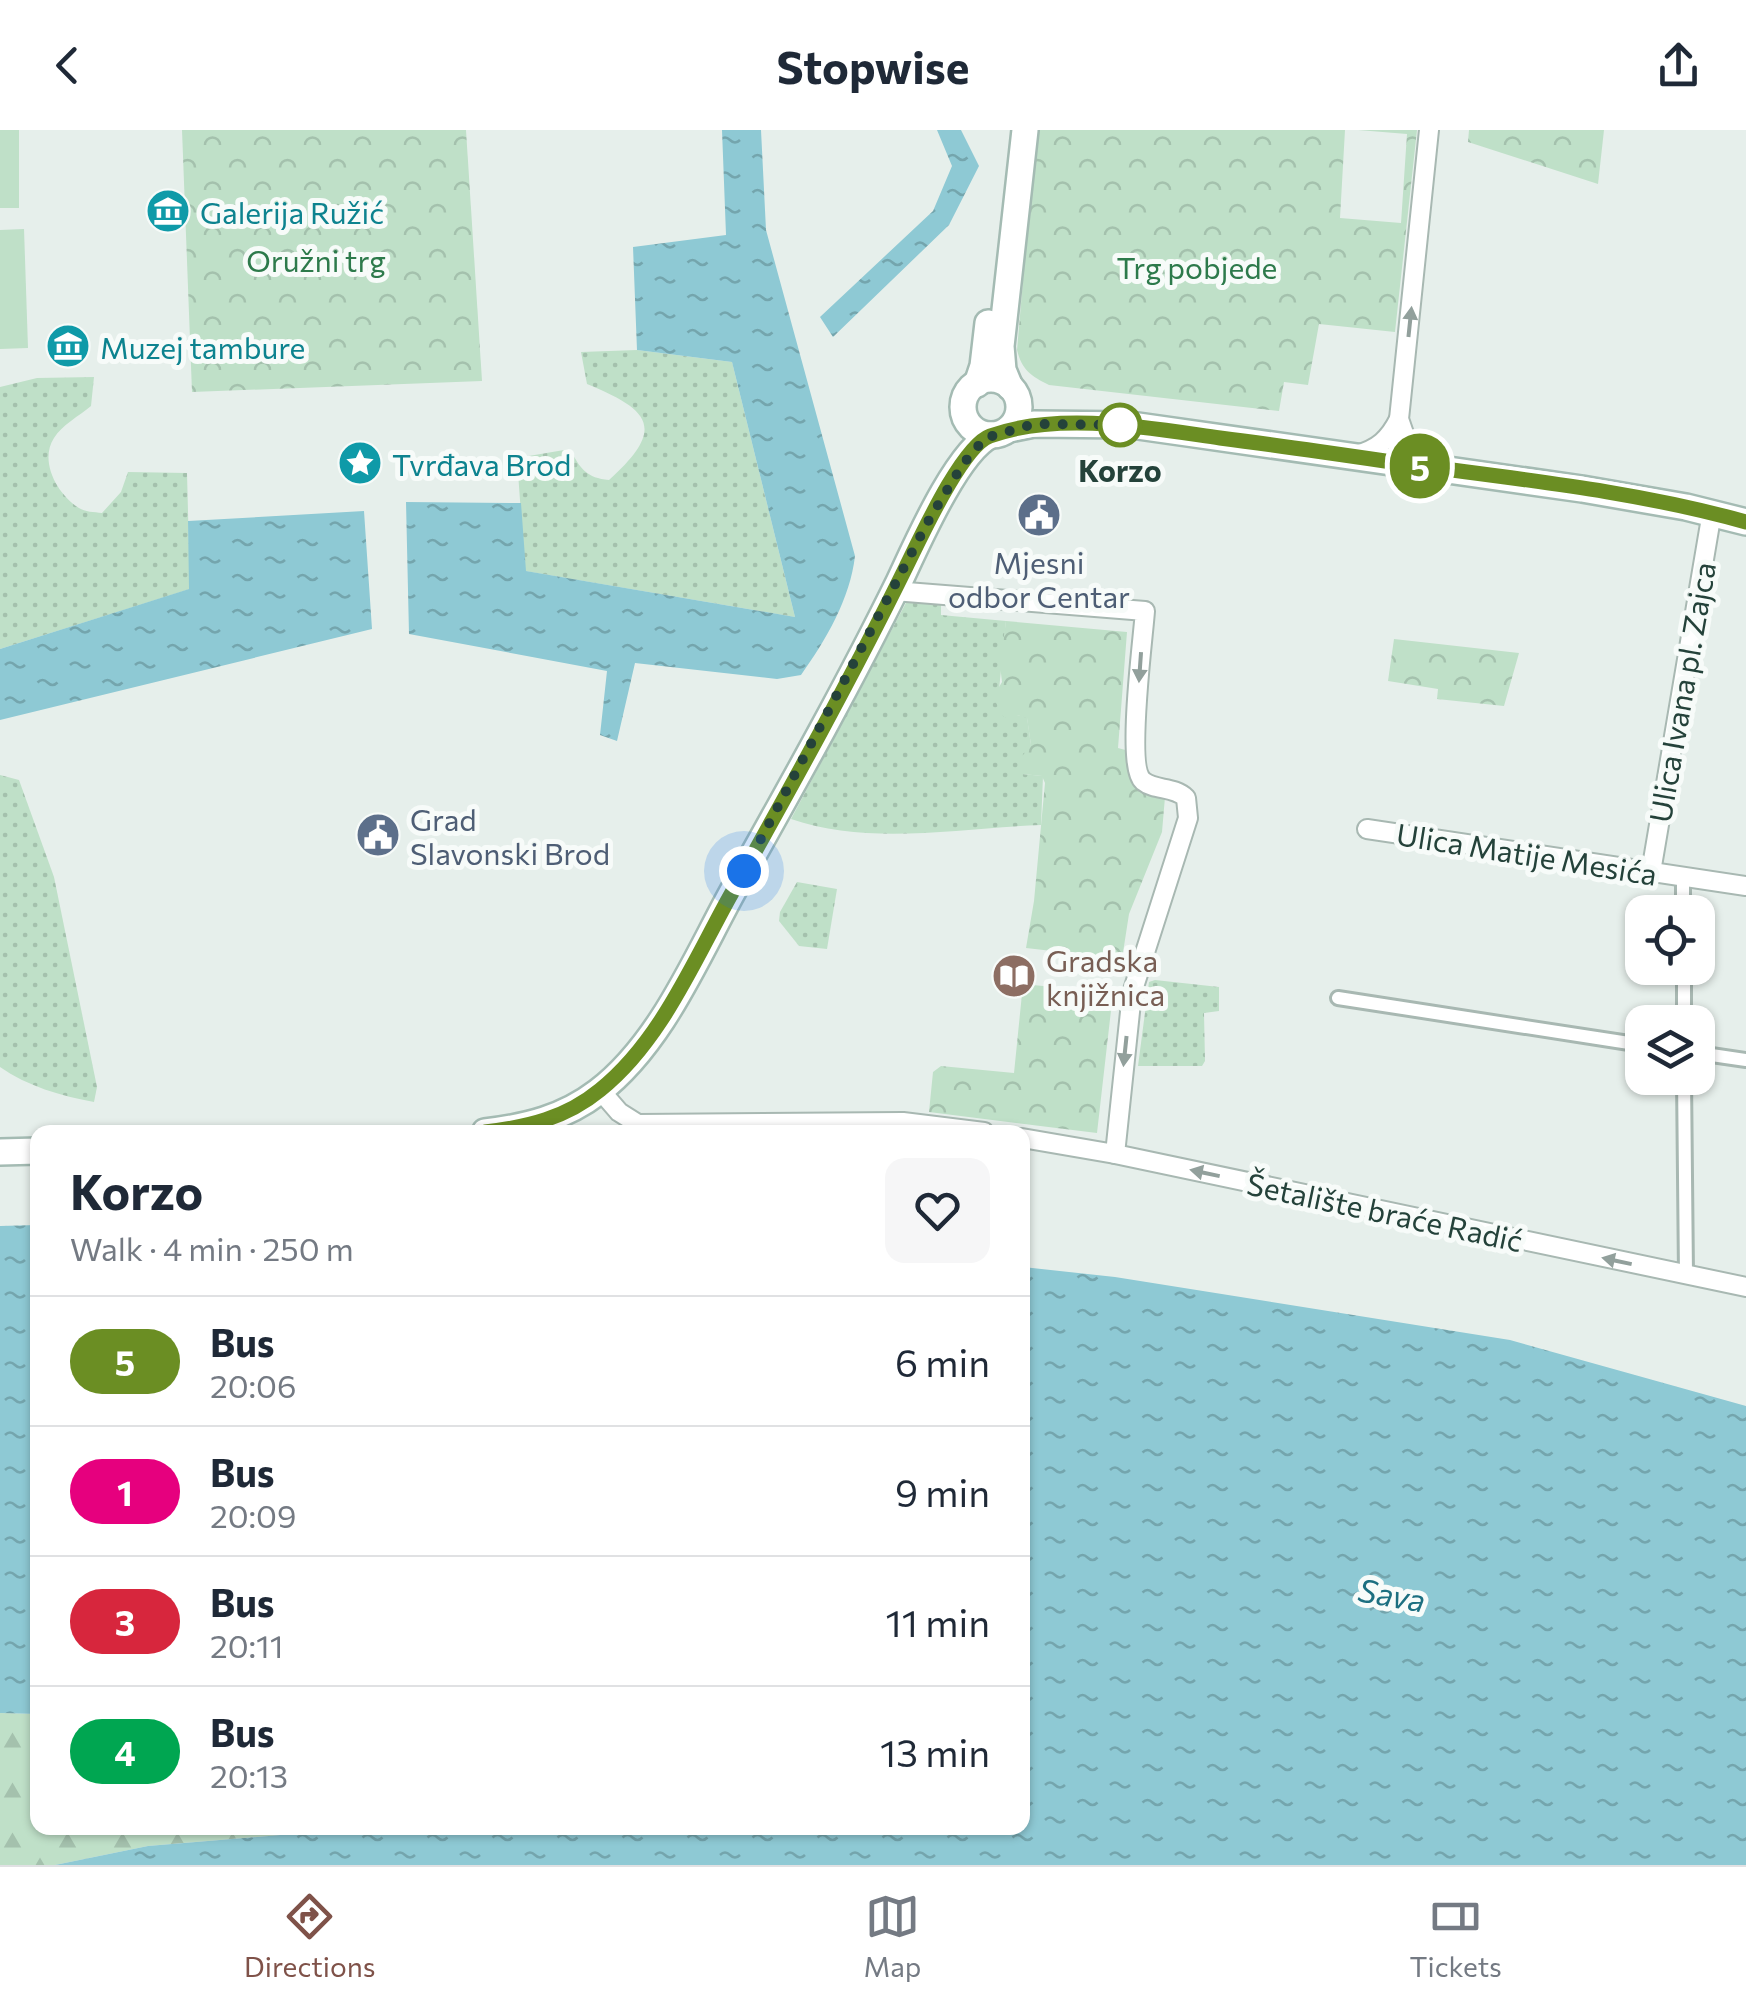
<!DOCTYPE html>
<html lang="en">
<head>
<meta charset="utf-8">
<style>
	:root { --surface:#fff; --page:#f6f6f7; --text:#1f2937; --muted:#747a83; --line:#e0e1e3; --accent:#7f5249 }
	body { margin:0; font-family:Commissioner,sans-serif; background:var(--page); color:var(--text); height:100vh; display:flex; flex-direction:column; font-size:38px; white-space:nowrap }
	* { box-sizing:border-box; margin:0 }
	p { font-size:32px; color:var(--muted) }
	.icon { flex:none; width:55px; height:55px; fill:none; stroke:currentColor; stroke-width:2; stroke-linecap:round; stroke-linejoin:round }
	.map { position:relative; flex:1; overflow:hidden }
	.side { position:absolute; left:30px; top:995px; width:1000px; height:710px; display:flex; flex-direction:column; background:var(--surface); border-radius:20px; box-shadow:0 2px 8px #0004 }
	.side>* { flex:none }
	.badge { padding:0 20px; border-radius:32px; font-size:35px; line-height:65px }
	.fabs { position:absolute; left:1625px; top:765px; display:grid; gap:20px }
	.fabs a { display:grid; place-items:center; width:90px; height:90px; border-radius:20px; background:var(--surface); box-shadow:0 2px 8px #0004; font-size:50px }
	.you { position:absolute; width:50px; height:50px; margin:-25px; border:8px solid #fff; border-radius:50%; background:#1a73e8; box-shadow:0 0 0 15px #1a73e833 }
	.map>.badge { position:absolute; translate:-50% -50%; box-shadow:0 0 0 5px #fff }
	.round { display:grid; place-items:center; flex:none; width:105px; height:105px; border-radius:20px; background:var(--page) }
	.summary { display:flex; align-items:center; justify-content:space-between; height:170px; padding:0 40px }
	h1 { font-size:48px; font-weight:700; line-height:75px }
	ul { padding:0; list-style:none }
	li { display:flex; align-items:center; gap:30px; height:130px; padding:0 40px; border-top:2px solid var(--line) }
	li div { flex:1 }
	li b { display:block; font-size:38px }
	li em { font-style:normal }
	li .badge { min-width:110px; font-weight:700; text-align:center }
	header { display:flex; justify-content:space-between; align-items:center; height:130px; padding:0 40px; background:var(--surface); font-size:45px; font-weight:700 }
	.tabs { display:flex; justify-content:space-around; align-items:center; height:140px; border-top:2px solid var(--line); background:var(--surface); font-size:28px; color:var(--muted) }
	.tabs a { display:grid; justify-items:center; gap:5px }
	.tabs .active { color:var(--accent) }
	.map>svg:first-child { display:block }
	.grass { fill:url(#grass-dots) }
	.forest { fill:url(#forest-firs) }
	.park { fill:url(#park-crowns) }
	.pitch { fill:#bfe0c8 }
	.water { fill:url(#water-ripples) }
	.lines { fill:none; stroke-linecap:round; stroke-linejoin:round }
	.pedestrian-casing { stroke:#a8b8b2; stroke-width:18 }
	.minor-casing { stroke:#a8b8b2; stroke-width:22 }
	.secondary-casing { stroke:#a4bbb3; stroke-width:30 }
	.pedestrian { stroke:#fff; stroke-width:12 }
	.minor { stroke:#fff; stroke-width:18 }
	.secondary { stroke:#fff; stroke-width:25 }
	.oneway { fill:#92a09c }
	.line-casing { stroke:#fff; stroke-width:22 }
	.line { stroke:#6b8e23; stroke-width:15 }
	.walk { stroke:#24423a; stroke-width:10; stroke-dasharray:0 18 }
	.stop-dot { fill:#fff; stroke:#6b8e23; stroke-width:5 }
	.labels { text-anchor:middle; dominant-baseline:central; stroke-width:10; stroke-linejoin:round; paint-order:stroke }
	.culture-label { font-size:30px; fill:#0d838f; stroke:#f7fbf9; text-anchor:start }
	.park-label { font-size:30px; fill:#2d7a4b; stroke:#f7fbf9 }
	.stop-label { font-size:30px; font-weight:bold; fill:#24423a; stroke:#f7fbf9 }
	.service-label { font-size:30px; fill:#4e5e75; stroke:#f7fbf9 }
	.street-label { font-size:30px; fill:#24423a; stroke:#f7fbf9 }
	.education-label { font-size:30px; fill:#785e54; stroke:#f7fbf9; text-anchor:start }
	.water-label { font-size:32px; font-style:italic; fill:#1c6f80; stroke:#f7fbf9 }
</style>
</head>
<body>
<header><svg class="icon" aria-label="back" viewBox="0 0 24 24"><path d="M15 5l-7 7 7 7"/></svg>Stopwise<svg class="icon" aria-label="share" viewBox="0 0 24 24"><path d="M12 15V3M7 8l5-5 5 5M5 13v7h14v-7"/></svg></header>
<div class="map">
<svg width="1746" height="1735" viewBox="0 0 1746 1735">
	<defs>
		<pattern id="grass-dots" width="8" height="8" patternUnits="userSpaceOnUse" patternTransform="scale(2.5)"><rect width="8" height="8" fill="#bfe0c8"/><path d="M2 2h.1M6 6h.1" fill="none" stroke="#a4c1ad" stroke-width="1.8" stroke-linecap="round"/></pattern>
		<pattern id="forest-firs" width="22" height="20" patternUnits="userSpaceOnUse" patternTransform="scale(2.5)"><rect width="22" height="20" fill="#bfe0c8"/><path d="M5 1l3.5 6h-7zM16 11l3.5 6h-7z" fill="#a4c1ad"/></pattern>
		<pattern id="park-crowns" width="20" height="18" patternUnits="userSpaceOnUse" patternTransform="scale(2.5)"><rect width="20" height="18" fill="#bfe0c8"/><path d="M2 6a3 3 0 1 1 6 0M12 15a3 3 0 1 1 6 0" fill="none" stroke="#a4c1ad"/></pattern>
		<pattern id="water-ripples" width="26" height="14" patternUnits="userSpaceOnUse" patternTransform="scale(2.5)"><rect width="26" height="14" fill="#8ec9d4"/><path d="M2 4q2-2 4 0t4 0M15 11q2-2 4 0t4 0" fill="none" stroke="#74a5ad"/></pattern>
	</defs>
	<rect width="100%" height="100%" fill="#e6efeb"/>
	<g class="grass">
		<path d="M 637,220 L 732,232 L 795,487 L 525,441 L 517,328 L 570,319 C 580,339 587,348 609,350 C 667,298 650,280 587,254 L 581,222 Z"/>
		<path d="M 94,247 L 91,276 C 79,286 62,295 54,308 C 39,331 57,364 79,378 C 85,382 94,382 102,383 L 121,362 L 128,342 L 187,343 L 190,459 L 0,519 L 0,257 L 37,248 Z"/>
		<path d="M 907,471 L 941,473 L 941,485 L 1006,491 L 999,560 L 1017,585 L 1027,587 L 1031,615 L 1022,644 L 1043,646 L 1041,695 C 961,698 868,716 791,689 Z"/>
		<path d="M 0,645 L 19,650 L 54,747 L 97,957 L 94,972 C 61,966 27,956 0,937 Z"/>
		<path d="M 797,752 L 837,759 L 827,819 L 799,816 L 779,791 L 780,782 Z"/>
		<path d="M 1155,850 L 1219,857 L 1219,881 L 1204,883 L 1205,931 L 1202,936 L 1138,936 L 1149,852 Z"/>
	</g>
	<path class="forest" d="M 0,1583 L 37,1584 L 38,1698 L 363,1698 L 148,1716 L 55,1735 L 0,1735 Z"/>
	<g class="park">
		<path d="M 182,0 L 466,0 L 482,251 L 192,262 Z"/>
		<path d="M 1036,0 L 1345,0 L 1340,88 L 1401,93 L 1407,4 L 1358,0 L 1417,0 L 1395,202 L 1319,194 L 1308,255 L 1284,252 L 1279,281 L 1049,255 C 1031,246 1022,240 1017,220 Z"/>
		<path d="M 1469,0 L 1604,0 L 1598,54 L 1468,12 Z"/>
		<path d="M 1006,491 L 1127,502 L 1118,618 L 1129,621 L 1137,655 L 1143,663 L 1165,667 L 1162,702 L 1129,784 L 1122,829 L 1026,818 L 1034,771 L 1045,653 L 1042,646 L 1022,644 L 1019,630 L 1031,615 L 1027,588 L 1017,585 L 1004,588 L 993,567 L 1002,552 L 1000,535 Z"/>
		<path d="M 1394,509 L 1519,523 L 1504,576 L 1437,569 L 1438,559 L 1388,551 Z"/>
		<path d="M 1023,854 L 1113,863 L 1097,1003 L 929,982 L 933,942 L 941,936 L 1014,943 Z"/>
	</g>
	<g class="pitch">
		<rect x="0" y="0" width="19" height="78"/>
		<path d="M 24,99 L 28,218 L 0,219 L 0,100 Z"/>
	</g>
	<g class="water">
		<path d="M 722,0 L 761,0 L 766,100 L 855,426 C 850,469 826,510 801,545 L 777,549 L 635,533 L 617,611 L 600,605 L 607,541 L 409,504 L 406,372 L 521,373 L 526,441 L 795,487 L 732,232 L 637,220 L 633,117 L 726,105 Z"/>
		<path d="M 937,0 L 961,0 L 979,36 L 949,95 L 833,207 L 820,187 L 933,81 L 952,36 Z"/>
		<path d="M 364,381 L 372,499 L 0,590 L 0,519 L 189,459 L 188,391 Z"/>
		<path d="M 37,1095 L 37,1584 L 0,1583 L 0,1096 Z"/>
		<path d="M 1023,1137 L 1115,1147 L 1510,1210 L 1746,1276 L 1746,1735 L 55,1735 L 148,1716 L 363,1698 L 1022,1698 Z"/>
	</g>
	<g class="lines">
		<defs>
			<g id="pedestrian">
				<path d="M 1683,747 L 1683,782"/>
				<path d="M 1684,838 L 1684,892"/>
				<path d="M 1338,868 L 1642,915"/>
				<path d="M 1698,923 L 1746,930"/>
				<path d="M 1684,948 L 1686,1145"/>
			</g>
			<g id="minor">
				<path d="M 1356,325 C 1378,319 1389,309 1399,289"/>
				<path d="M 1424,337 L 1408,315 L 1399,289 L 1429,0"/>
				<path d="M 894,461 L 1145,481 C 1143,509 1126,636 1143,651 C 1155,661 1174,656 1186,668 L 1188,688 L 1132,863 L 1115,1024"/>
				<path d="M 1367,699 L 1746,756"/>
				<path d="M 1651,742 L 1712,382"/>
				<path d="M 600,960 L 619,982 L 638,994 L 903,992 L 984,1002"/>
				<path d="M 1022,1008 L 1115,1024 L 1746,1157"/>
			</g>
			<g id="secondary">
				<circle cx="991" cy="277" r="28"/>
				<path d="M 977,254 L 983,236 L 988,193"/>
				<path d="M 1010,257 L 1003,240 L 1001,216 L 1025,0"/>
				<path d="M 1009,299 L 1034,294 L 1131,295 L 1582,359 L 1686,377 L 1746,392"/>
				<path d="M 485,1002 C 527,997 564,988 598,962 C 661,914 696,828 733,761 C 790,659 848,556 899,452 C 916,416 957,321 991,305"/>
				<path d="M 0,1022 L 38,1021"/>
			</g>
		</defs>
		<use href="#pedestrian" class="pedestrian-casing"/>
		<use href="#minor" class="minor-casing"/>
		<use href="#secondary" class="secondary-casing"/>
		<use href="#pedestrian" class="pedestrian"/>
		<use href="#minor" class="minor"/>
		<use href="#secondary" class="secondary"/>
	</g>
	<defs><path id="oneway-solid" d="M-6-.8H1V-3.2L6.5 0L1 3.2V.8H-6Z" transform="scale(2.5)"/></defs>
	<g class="oneway">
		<use href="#oneway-solid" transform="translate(1410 192) rotate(-84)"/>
		<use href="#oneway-solid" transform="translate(1140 537) rotate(94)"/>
		<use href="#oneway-solid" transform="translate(1125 921) rotate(96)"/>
		<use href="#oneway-solid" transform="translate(1205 1043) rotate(-168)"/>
		<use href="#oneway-solid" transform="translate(1617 1131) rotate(-168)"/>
	</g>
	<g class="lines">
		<defs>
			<path id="line" d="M 485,1002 C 528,997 566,988 600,960 C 660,912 693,833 729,768 C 790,659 851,549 906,437 C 920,409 962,316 990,306 C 1059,281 1149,298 1220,308 C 1275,315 1330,323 1385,331 C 1505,348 1629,359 1746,392"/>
		</defs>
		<use href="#line" class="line-casing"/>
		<use href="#line" class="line"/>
		<path class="walk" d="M 744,741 L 930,388 L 963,334 L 985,308 L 1034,294 L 1120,295"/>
	</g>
	<defs>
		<symbol id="museum-disc" viewBox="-11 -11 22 22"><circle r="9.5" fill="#0f9aa8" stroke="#f7fbf9"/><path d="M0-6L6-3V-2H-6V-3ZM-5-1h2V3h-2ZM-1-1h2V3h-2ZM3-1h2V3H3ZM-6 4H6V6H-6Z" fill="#fff"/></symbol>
		<symbol id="sight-disc" viewBox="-11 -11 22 22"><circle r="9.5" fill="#0f9aa8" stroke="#f7fbf9"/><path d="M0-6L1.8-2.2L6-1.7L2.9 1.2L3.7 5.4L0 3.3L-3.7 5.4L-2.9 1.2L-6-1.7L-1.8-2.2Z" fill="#fff"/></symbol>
		<symbol id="civic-disc" viewBox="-11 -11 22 22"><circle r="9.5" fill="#5c6f8a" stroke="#f7fbf9"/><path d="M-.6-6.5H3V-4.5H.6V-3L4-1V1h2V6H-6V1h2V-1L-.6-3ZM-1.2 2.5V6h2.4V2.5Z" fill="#fff"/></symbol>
		<symbol id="library-disc" viewBox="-11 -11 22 22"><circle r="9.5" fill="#8d6e63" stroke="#f7fbf9"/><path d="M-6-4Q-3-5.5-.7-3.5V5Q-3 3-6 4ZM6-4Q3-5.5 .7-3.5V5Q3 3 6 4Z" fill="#fff"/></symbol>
	</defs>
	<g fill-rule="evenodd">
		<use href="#museum-disc" x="143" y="56" width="50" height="50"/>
		<use href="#museum-disc" x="43" y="191" width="50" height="50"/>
		<use href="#sight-disc" x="335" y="308" width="50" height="50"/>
		<use href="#civic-disc" x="1014" y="360" width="50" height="50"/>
		<use href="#civic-disc" x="353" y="680" width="50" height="50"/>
		<use href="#library-disc" x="989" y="821" width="50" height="50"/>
	</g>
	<circle class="stop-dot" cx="1120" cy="295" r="20"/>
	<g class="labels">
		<g class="culture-label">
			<text x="200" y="81">Galerija Ružić</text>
			<text x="100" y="216">Muzej tambure</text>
			<text x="392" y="333">Tvrđava Brod</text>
		</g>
		<g class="park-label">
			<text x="316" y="129">Oružni trg</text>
			<text x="1197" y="136">Trg pobjede</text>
		</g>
		<g class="stop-label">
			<text x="1120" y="339">Korzo</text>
		</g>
		<g class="service-label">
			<text x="1039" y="431">Mjesni<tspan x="1039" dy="34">odbor Centar</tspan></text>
			<text x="410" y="688" text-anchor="start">Grad<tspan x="410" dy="34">Slavonski Brod</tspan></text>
		</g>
		<g class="street-label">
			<text transform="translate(1681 562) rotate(-80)">Ulica Ivana pl. Zajca</text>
			<text transform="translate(1527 723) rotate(9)">Ulica Matije Mesića</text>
			<text transform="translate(1385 1081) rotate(12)">Šetalište braće Radić</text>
		</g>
		<g class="education-label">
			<text x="1046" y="829">Gradska<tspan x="1046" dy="34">knjižnica</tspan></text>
		</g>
		<g class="water-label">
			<text transform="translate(1392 1464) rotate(10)">Sava</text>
		</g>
	</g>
</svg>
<div class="fabs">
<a><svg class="icon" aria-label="locate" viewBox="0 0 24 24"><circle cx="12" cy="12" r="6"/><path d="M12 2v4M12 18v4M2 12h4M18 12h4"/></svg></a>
<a><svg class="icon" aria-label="layers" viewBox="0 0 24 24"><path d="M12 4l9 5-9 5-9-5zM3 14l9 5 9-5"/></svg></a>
</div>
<div class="you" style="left:744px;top:741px"></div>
<b class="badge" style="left:1420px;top:336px;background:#6b8e23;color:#fff">5</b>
<section class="side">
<div class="summary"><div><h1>Korzo</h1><p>Walk · 4 min · 250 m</p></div><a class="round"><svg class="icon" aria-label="heart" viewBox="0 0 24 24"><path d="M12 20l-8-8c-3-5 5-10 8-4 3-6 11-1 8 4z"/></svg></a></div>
<ul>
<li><span class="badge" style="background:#6b8e23;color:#fff">5</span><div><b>Bus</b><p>20:06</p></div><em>6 min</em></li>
<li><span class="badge" style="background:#e6007e;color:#fff">1</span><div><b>Bus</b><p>20:09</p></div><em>9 min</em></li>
<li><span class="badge" style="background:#d7263d;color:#fff">3</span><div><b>Bus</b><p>20:11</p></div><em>11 min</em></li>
<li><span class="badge" style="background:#00a651;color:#fff">4</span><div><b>Bus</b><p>20:13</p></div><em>13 min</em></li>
</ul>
</section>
</div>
<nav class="tabs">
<a class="active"><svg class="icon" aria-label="directions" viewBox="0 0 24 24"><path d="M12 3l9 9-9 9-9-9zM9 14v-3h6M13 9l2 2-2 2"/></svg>Directions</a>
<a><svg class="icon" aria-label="map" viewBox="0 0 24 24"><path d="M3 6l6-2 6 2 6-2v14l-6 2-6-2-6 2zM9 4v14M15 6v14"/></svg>Map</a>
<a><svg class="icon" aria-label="tickets" viewBox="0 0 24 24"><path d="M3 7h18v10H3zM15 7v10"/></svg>Tickets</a>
</nav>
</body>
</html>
